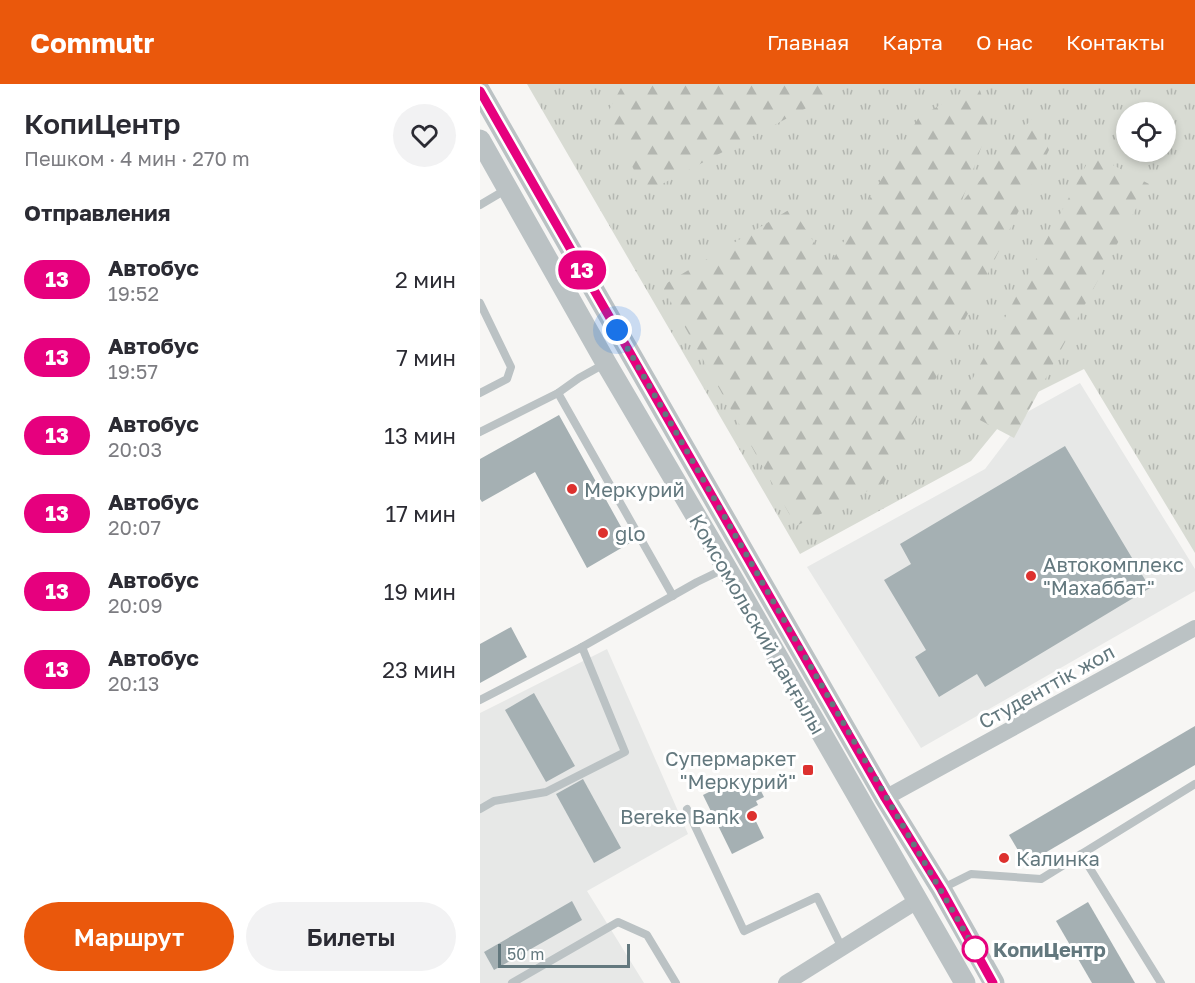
<!DOCTYPE html>
<html lang="ru">
<head>
<meta charset="utf-8">
<style>
	:root { --surface:#fff; --page:#f2f2f3; --text:#2b2b33; --muted:#7c7c81; --accent:#ea580c }
	body { margin:0; font-family:"Golos Text",sans-serif; background:var(--page); color:var(--text); height:100vh; display:flex; flex-direction:column; font-size:22px; white-space:nowrap }
	* { box-sizing:border-box; margin:0 }
	p { font-size:20px; color:var(--muted) }
	.icon { flex:none; width:33px; height:33px; fill:none; stroke:currentColor; stroke-width:2; stroke-linecap:round; stroke-linejoin:round }
	.map { position:relative; flex:1; overflow:hidden }
	.details { display:flex; flex-direction:column; background:var(--surface); width:480px }
	.details>* { flex:none }
	.badge { padding:0 12px; border-radius:20px; font-size:21px; line-height:39px }
	.controls { position:absolute; left:636px; top:18px; display:grid; gap:12px }
	.controls a { display:grid; place-items:center; width:60px; height:60px; border-radius:50%; background:var(--surface); box-shadow:0 3px 9px #0003; font-size:30px }
	.scale { position:absolute; left:18px; bottom:15px; width:132px; box-sizing:border-box; padding-left:6px; border:3px solid #63787e; border-top:0; font-size:16px; line-height:21px; white-space:nowrap; color:#63787e; -webkit-text-stroke:4px #fff; paint-order:stroke }
	.you { position:absolute; width:30px; height:30px; margin:-15px; border:4px solid #fff; border-radius:50%; background:#1a73e8; box-shadow:0 0 0 9px #1a73e833 }
	.map>.badge { position:absolute; translate:-50% -50%; box-shadow:0 0 0 3px #fff }
	h2 { padding:0 24px; font-size:22px; line-height:54px }
	.round { display:grid; place-items:center; flex:none; width:63px; height:63px; border-radius:32px; background:var(--page) }
	.head { display:flex; align-items:center; justify-content:space-between; height:102px; padding:0 24px }
	h1 { font-size:28px; font-weight:600; line-height:45px }
	.button { display:flex; gap:12px; margin-top:auto; padding:12px 24px }
	.button a { flex:1; height:69px; border-radius:36px; background:var(--accent); color:#fff; font-size:24px; font-weight:600; line-height:69px; text-align:center }
	.button a+a { background:var(--page); color:var(--text) }
	ul { padding:0; list-style:none }
	li { display:flex; align-items:center; gap:18px; height:78px; padding:0 24px }
	li div { flex:1 }
	li b { display:block; font-size:22px }
	li em { font-style:normal }
	li .badge { min-width:66px; font-weight:700; text-align:center }
	header { display:flex; align-items:center; gap:36px; box-sizing:border-box; height:84px; padding:0 30px; background:var(--accent); color:#fff }
	header strong { font-size:28px }
	nav { display:flex; gap:33px; margin-inline-start:auto; font-size:21px }
	main { display:flex; flex:1; min-height:0 }
	.map>svg:first-child { display:block }
	.built { fill:#e7e8e7 }
	.grass { fill:url(#grass-tufts); fill-rule:evenodd }
	.forest { fill:url(#forest-firs) }
	.building { fill:#a5b0b3 }
	.lines { fill:none; stroke-linecap:round; stroke-linejoin:round }
	.service { stroke:#bbc2c4; stroke-width:8 }
	.minor { stroke:#bbc2c4; stroke-width:16 }
	.tertiary { stroke:#bbc2c4; stroke-width:21 }
	.line-casing { stroke:#fff; stroke-width:14 }
	.line { stroke:#e6007e; stroke-width:9 }
	.walk { stroke:#63787e; stroke-width:6; stroke-dasharray:0 10.8 }
	.poi-dot { fill:#dd312e; stroke:#fff; stroke-width:2 }
	.stop-dot { fill:#fff; stroke:#e6007e; stroke-width:3 }
	.labels { text-anchor:middle; dominant-baseline:central; stroke-width:6; stroke-linejoin:round; paint-order:stroke }
	.poi-label { font-size:20px; fill:#63787e; stroke:#fff; text-anchor:start }
	.street-label { font-size:20px; fill:#63787e; stroke:#fff }
	.stop-label { font-size:20px; font-weight:bold; fill:#63787e; stroke:#fff; text-anchor:start }
</style>
</head>
<body>
<header>
<strong>Commutr</strong>
<nav><a>Главная</a><a>Карта</a><a>О нас</a><a>Контакты</a></nav>
</header>
<main>
<section class="details">
<div class="head"><div><h1>КопиЦентр</h1><p>Пешком · 4 мин · 270 m</p></div><a class="round"><svg class="icon" aria-label="heart" viewBox="0 0 24 24"><path d="M12 20l-8-8c-3-5 5-10 8-4 3-6 11-1 8 4z"/></svg></a></div>
<h2>Отправления</h2>
<ul>
<li><span class="badge" style="background:#e6007e;color:#fff">13</span><div><b>Автобус</b><p>19:52</p></div><em>2 мин</em></li>
<li><span class="badge" style="background:#e6007e;color:#fff">13</span><div><b>Автобус</b><p>19:57</p></div><em>7 мин</em></li>
<li><span class="badge" style="background:#e6007e;color:#fff">13</span><div><b>Автобус</b><p>20:03</p></div><em>13 мин</em></li>
<li><span class="badge" style="background:#e6007e;color:#fff">13</span><div><b>Автобус</b><p>20:07</p></div><em>17 мин</em></li>
<li><span class="badge" style="background:#e6007e;color:#fff">13</span><div><b>Автобус</b><p>20:09</p></div><em>19 мин</em></li>
<li><span class="badge" style="background:#e6007e;color:#fff">13</span><div><b>Автобус</b><p>20:13</p></div><em>23 мин</em></li>
</ul>
<div class="button"><a>Маршрут</a><a>Билеты</a></div>
</section>
<div class="map">
<svg width="715" height="899" viewBox="0 0 715 899">
	<defs>
		<pattern id="grass-tufts" width="24" height="20" patternUnits="userSpaceOnUse" patternTransform="scale(1.5)"><rect width="24" height="20" fill="#d8dbd3"/><path d="M3 7l-1-3M5 7V3M7 7l1-3M15 17l-1-3M17 17v-4M19 17l1-3" fill="none" stroke="#b3b6b0"/></pattern>
		<pattern id="forest-firs" width="22" height="20" patternUnits="userSpaceOnUse" patternTransform="scale(1.5)"><rect width="22" height="20" fill="#d8dbd3"/><path d="M5 1l3.5 6h-7zM16 11l3.5 6h-7z" fill="#b3b6b0"/></pattern>
	</defs>
	<rect width="100%" height="100%" fill="#f7f6f4"/>
	<g class="built">
		<path d="M 600,299 L 715,485 L 715,507 L 441,664 L 327,483 L 505,385 L 549,327 Z"/>
		<path d="M 127,565 L 208,750 L 107,807 L 164,899 L 0,899 L 0,629 Z"/>
	</g>
	<path class="grass" d="M 47,0 L 715,0 L 715,469 L 604,285 L 540,317 L 491,377 L 320,470 ZM 646,28 L 686,28 L 686,68 L 646,68 Z"/>
	<g class="forest">
		<path d="M 143,0 L 372,0 L 165,109 L 127,30 Z"/>
		<path d="M 498,0 L 510,39 L 481,119 L 554,32 L 569,66 L 404,399 L 316,442 L 182,202 L 312,124 L 349,182 L 439,33 Z"/>
		<path d="M 612,70 L 669,100 L 534,354 L 477,324 Z"/>
	</g>
	<g class="building">
		<path d="M 79,331 L 150,459 L 107,484 L 55,388 L 2,418 L 0,415 L 0,375 Z"/>
		<path d="M 585,362 L 670,504 L 505,603 L 497,590 L 459,613 L 435,573 L 446,566 L 404,496 L 431,480 L 420,460 Z"/>
		<path d="M 31,543 L 47,573 L 0,599 L 0,560 Z"/>
		<path d="M 54,609 L 95,682 L 66,698 L 25,626 Z"/>
		<path d="M 715,642 L 715,681 L 546,780 L 529,751 Z"/>
		<path d="M 263,691 L 272,709 L 280,705 L 284,713 L 276,717 L 278,721 L 270,725 L 284,754 L 252,770 L 223,711 Z"/>
		<path d="M 103,695 L 141,764 L 114,779 L 76,710 Z"/>
		<path d="M 92,817 L 102,836 L 14,886 L 4,868 Z"/>
		<path d="M 608,818 L 655,899 L 612,899 L 576,837 Z"/>
	</g>
	<g class="lines">
		<g class="service">
			<path d="M 0,121 L 27,105"/>
			<path d="M 0,219 L 31,283 L 27,295 L 0,309"/>
			<path d="M 78,309 L 193,512"/>
			<path d="M 0,348 L 78,309 L 99,294 L 126,279"/>
			<path d="M 0,616 L 102,563 L 217,498 L 246,484"/>
			<path d="M 0,725 L 14,717 L 66,708 L 145,668 L 102,563"/>
			<path d="M 207,725 L 264,847 L 337,813 L 362,864"/>
			<path d="M 601,770 L 681,899"/>
			<path d="M 461,805 L 491,790 L 561,795 L 715,700"/>
			<path d="M 32,899 L 138,838 L 167,851 L 196,899"/>
		</g>
		<g class="minor">
			<path d="M 405,714 L 715,544"/>
			<path d="M 306,899 L 437,817"/>
		</g>
		<g class="tertiary">
			<path d="M 0,7 L 405,714 L 461,805 L 514,899"/>
			<path d="M 0,56 L 126,279 L 246,483 L 485,899"/>
		</g>
	</g>
	<g class="lines">
		<defs>
			<path id="line" d="M 0,7 L 405,714 L 461,805 L 513,899"/>
		</defs>
		<use href="#line" class="line-casing"/>
		<use href="#line" class="line"/>
		<path class="walk" d="M 137,246 C 256,452 374,659 495,865"/>
	</g>
	<g class="poi-dot">
		<circle cx="92" cy="405" r="6"/>
		<circle cx="123" cy="449" r="6"/>
		<circle cx="551" cy="492" r="6"/>
		<rect x="322" y="680" width="12" height="12" rx="3"/>
		<circle cx="272" cy="732" r="6"/>
		<circle cx="524" cy="774" r="6"/>
	</g>
	<circle class="stop-dot" cx="495" cy="865" r="12"/>
	<g class="labels">
		<g class="poi-label">
			<text x="104" y="405">Меркурий</text>
			<text x="135" y="449">glo</text>
			<text x="563" y="480">Автокомплекс<tspan x="563" dy="23">"Махаббат"</tspan></text>
			<text x="316" y="674" text-anchor="end">Супермаркет<tspan x="316" dy="23">"Меркурий"</tspan></text>
			<text x="260" y="732" text-anchor="end">Bereke Bank</text>
			<text x="536" y="774">Калинка</text>
		</g>
		<g class="street-label">
			<text transform="translate(278 540) rotate(60)">Комсомольский даңғылы</text>
			<text transform="translate(566 602) rotate(-29)">Студенттік жол</text>
		</g>
		<g class="stop-label">
			<text x="513" y="865">КопиЦентр</text>
		</g>
	</g>
</svg>
<div class="controls">
<a><svg class="icon" aria-label="locate" viewBox="0 0 24 24"><circle cx="12" cy="12" r="6"/><path d="M12 2v4M12 18v4M2 12h4M18 12h4"/></svg></a>
</div>
<div class="scale">50 m</div>
<div class="you" style="left:137px;top:246px"></div>
<b class="badge" style="left:102px;top:186px;background:#e6007e;color:#fff">13</b>
</div>
</main>
</body>
</html>
